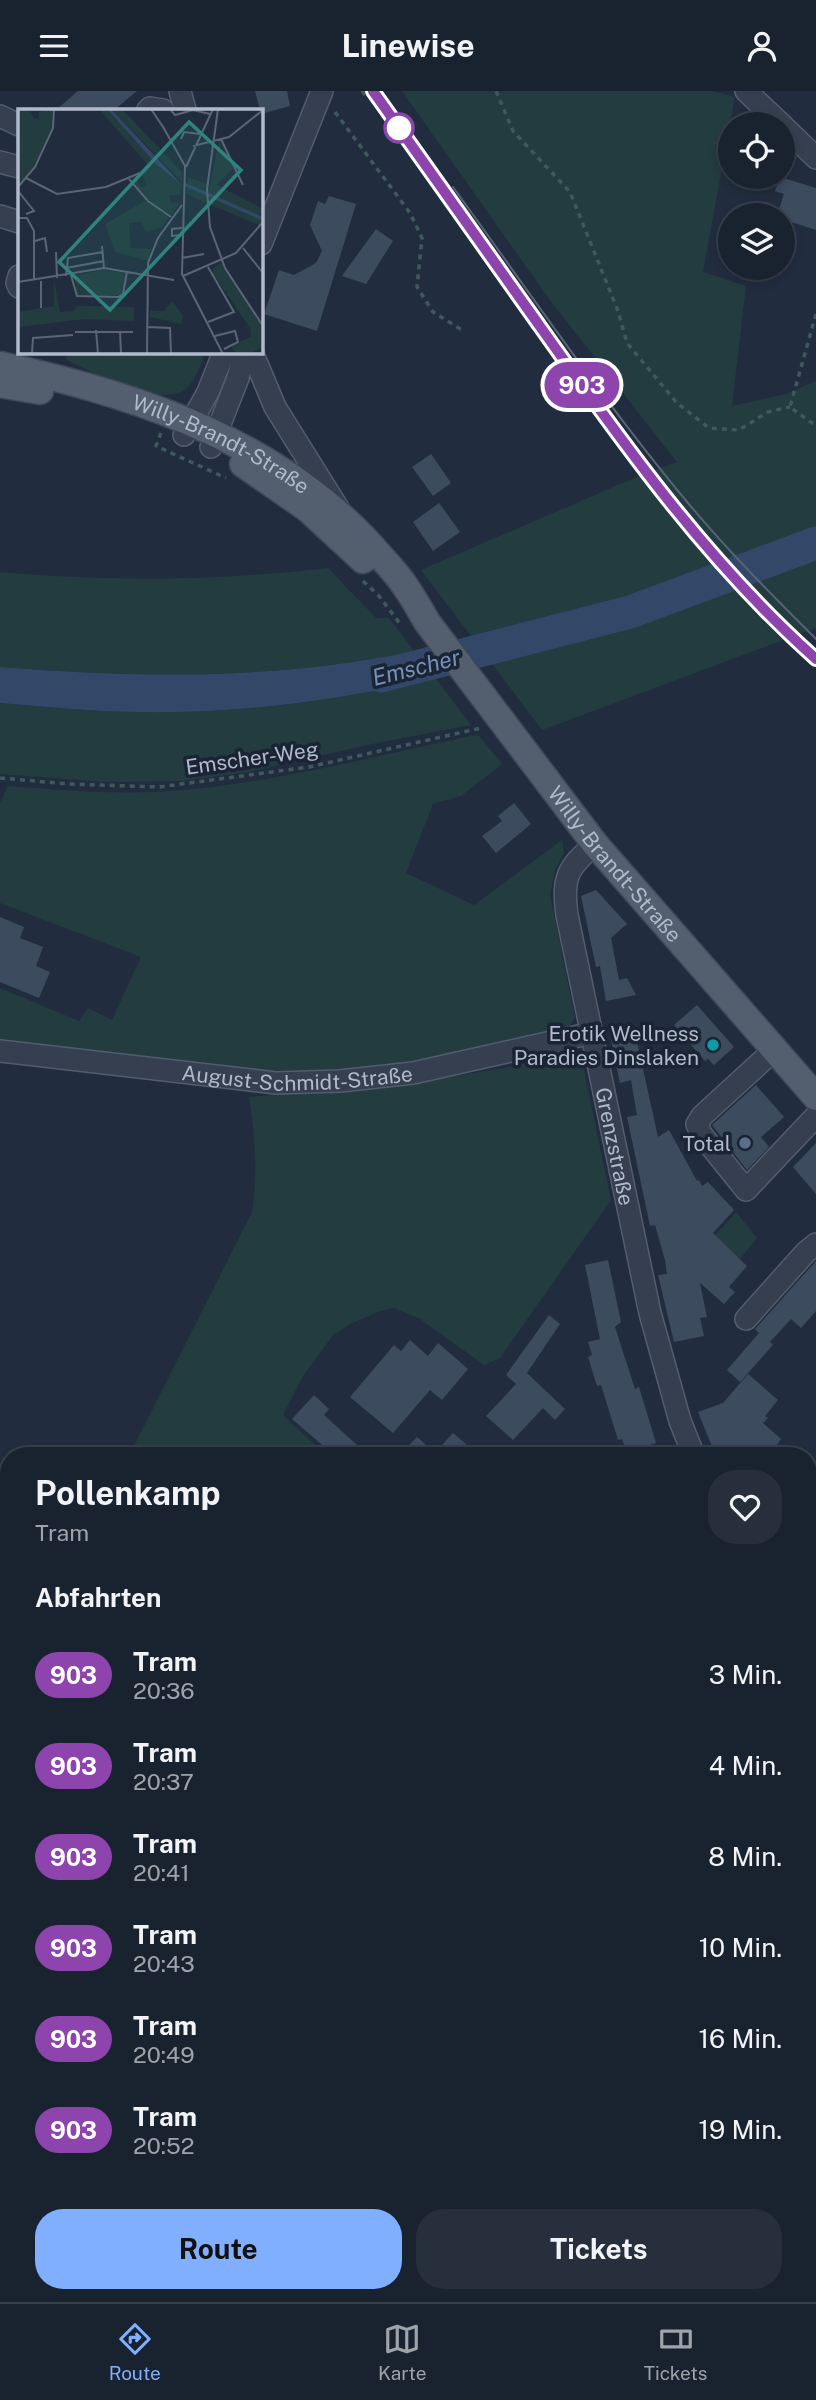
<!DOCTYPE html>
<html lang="de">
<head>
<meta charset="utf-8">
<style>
	:root { --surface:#19222f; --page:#262f3b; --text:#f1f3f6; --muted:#9fa4aa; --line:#373f4b; --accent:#81afff }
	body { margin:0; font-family:"Public Sans",sans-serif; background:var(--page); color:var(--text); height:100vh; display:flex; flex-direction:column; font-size:26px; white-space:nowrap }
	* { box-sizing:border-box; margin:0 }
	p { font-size:23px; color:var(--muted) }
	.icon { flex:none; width:38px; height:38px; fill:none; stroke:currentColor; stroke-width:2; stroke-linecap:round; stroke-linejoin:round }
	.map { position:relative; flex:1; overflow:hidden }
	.sheet { position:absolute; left:0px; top:1356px; width:817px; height:856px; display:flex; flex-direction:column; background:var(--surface); border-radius:28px 28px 0 0; box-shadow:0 4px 10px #0003,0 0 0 2px var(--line) }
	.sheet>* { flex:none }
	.badge { padding:0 14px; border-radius:23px; font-size:24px; line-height:46px }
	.controls { position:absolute; left:718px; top:21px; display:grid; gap:14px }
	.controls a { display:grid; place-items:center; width:77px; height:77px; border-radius:50%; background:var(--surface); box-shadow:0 4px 10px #0003,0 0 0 2px var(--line); font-size:35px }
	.map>.badge { position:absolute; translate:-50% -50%; box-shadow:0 0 0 4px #fff }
	h2 { padding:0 35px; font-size:26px; line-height:63px }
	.round { display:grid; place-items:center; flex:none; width:74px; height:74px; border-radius:28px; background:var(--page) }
	.head { display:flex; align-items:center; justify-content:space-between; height:119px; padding:0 35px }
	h1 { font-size:33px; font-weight:700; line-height:52px }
	.button { display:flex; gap:14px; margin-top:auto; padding:14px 35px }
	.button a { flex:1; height:80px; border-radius:28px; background:var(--accent); color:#111; font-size:28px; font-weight:700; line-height:80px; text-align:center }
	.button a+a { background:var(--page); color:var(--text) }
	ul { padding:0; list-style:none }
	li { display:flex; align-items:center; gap:21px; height:91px; padding:0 35px }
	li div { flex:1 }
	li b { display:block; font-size:26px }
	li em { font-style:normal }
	li .badge { min-width:77px; font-weight:700; text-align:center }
	header { display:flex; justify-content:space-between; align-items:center; height:91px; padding:0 35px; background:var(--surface); font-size:32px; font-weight:700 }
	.dock { display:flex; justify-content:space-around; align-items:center; height:98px; border-top:2px solid var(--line); background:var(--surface); font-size:19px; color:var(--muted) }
	.dock a { display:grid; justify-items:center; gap:4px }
	.dock .active { color:var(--accent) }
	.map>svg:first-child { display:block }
	.green { fill:#233c40 }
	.water { fill:#334868 }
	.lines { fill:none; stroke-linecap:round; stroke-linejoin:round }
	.river { stroke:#334868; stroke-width:33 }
	.building { fill:#3d4b5f }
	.minor-casing { stroke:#535d6d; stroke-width:24 }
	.major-casing { stroke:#3e4858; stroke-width:29 }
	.path { stroke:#41595d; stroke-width:3.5; stroke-dasharray:5 5; stroke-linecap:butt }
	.minor { stroke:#353f4f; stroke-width:21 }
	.major { stroke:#535e6f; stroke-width:26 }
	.tram { stroke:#576377; stroke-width:2 }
	.line-casing { stroke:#fff; stroke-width:16 }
	.line { stroke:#8e44ad; stroke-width:10 }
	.stop-dot { fill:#fff; stroke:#8e44ad; stroke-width:3.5 }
	.culture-dot { fill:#0f9aa8; stroke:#1a2434; stroke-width:2.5 }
	.service-dot { fill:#5c6f8a; stroke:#1a2434; stroke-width:2.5 }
	.labels { text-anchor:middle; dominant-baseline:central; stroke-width:7; stroke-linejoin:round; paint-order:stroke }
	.street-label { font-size:21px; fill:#b1baca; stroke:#1a2434 }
	.poi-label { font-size:21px; fill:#b1baca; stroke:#1a2434; text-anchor:end }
	.water-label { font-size:23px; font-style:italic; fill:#768fb5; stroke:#1a2434 }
	.inset-river { fill:none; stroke:#334868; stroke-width:3.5 }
	.inset-road { fill:none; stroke:#5b6577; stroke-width:2 }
	.view { fill:#2f8480; fill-opacity:0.15; stroke:#2f8480; stroke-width:3.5 }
	.inset-edge { fill:none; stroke:#b1baca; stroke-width:3.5 }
</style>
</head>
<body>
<header><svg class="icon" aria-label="menu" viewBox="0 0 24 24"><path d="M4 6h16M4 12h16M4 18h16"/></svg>Linewise<svg class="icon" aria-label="person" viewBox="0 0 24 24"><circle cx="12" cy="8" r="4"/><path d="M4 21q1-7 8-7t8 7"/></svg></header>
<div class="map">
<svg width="816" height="2211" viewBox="0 0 816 2211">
	<rect width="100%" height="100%" fill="#212d3f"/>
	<g class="green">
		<path d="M 402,0 L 713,0 L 735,6 L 703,181 L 746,195 L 732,315 L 786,303 L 816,290 L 816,537 L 542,639 L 421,479 L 639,385 L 677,371 L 549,208 Z"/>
		<path d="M 69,261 L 205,261 C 201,273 197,286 188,296 C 165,321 90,280 65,268 Z"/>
		<path d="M 328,477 L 376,527 L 389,527 L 414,560 C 279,589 137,587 0,576 L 0,481 C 111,491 217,490 328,477 Z"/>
		<path d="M 436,588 L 471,634 L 372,653 L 249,681 L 182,690 L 106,691 L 0,683 L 0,612 C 48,616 96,621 144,621 C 242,623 341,608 436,588 Z"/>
		<path d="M 475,644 L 479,645 L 502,673 L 461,705 L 433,713 L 406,782 L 474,814 L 562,749 L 564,762 L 555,779 L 550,804 L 575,926 L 570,934 L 564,937 L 453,966 L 398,976 L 343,981 L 228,978 L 0,948 L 0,897 L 79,930 L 88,917 L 112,929 L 141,866 L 0,812 L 0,712 L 8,695 C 69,700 132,705 194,698 C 288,688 382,664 475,644 Z"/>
		<path d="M 580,960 L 611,1109 L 500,1267 L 484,1274 L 420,1228 L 394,1217 L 380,1220 L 348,1234 L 333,1244 L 303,1285 L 283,1324 L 327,1365 L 129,1365 L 252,1121 C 258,1082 255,1044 249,1006 L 412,992 L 505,977 Z"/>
		<path d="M 736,1121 L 757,1147 L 740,1168 L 715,1144 Z"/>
		<path d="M 816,2154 L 816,2211 L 754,2211 L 763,2203 L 808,2203 L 809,2161 Z"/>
		<path d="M 243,2203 L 565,2203 L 557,2211 L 242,2211 L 239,2208 Z"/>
	</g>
	<path class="water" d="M 414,560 L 436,588 C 341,608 242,623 144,621 C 96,621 48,616 0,612 L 0,576 C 137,587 279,589 414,560 Z"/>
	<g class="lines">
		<path class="river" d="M 381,585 L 630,521 L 816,452"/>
	</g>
	<g class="building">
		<path d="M 78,0 L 137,0 L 114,19 L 56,19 Z"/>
		<path d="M 255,0 L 287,0 L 290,15 L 261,23 Z"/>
		<path d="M 780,86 L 816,97 L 816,139 L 782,128 L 782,124 L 777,124 L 784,103 L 775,100 Z"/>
		<path d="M 329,105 L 356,113 L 317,240 L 264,223 L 279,179 L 294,184 L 316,172 L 322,160 L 310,134 L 318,110 L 325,113 Z"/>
		<path d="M 376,138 L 393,150 L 366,193 L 342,185 Z"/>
		<path d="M 431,363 L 451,392 L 433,405 L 412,376 Z"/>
		<path d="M 439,412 L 460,441 L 433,460 L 413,431 Z"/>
		<path d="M 514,712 L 531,733 L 496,762 L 482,745 L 502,730 L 498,725 Z"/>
		<path d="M 596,799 L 627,833 L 611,847 L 619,889 L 627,887 L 636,904 L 606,910 L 600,875 L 596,876 L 581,805 Z"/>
		<path d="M 0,826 L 24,836 L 20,847 L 43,856 L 36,875 L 50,881 L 39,907 L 0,891 Z"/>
		<path d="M 697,914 L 734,956 L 714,974 L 708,968 L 705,970 L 674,934 Z"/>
		<path d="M 635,942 L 658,1046 L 669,1039 L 697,1090 L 699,1089 L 702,1095 L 708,1091 L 734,1119 L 713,1142 L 747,1175 L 729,1196 L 735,1201 L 724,1213 L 700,1192 L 707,1226 L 700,1227 L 704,1245 L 674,1251 L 658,1184 L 667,1183 L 665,1169 L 655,1134 L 650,1135 L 627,1026 L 637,1024 L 631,989 L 620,992 L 611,949 Z"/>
		<path d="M 756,994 L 784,1026 L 761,1046 L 769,1056 L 747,1079 L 712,1034 Z"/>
		<path d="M 816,1052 L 816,1103 L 793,1076 Z"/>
		<path d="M 608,1169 L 621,1231 L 615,1236 L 635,1298 L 639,1296 L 656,1352 L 627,1361 L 622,1348 L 618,1349 L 601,1294 L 597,1295 L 588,1266 L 592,1264 L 588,1251 L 600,1248 L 585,1174 Z"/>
		<path d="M 816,1170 L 816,1220 L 801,1237 L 791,1228 L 770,1251 L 773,1254 L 740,1291 L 727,1279 L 759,1242 L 755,1238 Z"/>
		<path d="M 549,1224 L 560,1233 L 527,1282 L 565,1318 L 555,1329 L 543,1317 L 513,1349 L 486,1325 L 516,1293 L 506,1284 Z"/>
		<path d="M 410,1249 L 428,1265 L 438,1252 L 468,1278 L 442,1309 L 430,1299 L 393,1342 L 350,1306 L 394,1254 L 401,1260 Z"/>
		<path d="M 748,1283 L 778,1309 L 765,1325 L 768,1327 L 763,1332 L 781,1348 L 769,1365 L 716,1365 L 698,1321 L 723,1312 Z"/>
		<path d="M 314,1304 L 329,1318 L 324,1324 L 369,1365 L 335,1365 L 292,1328 Z"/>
		<path d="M 453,1342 L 466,1353 L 456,1365 L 399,1365 L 417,1346 L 435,1362 Z"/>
	</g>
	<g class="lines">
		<defs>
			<g id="minor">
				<path d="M 180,0 L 185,19"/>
				<path d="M 746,0 L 781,33"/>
				<path d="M 148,19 L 150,17 L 163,19"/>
				<path d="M 0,25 L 19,34"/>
				<path d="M 782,34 L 816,67"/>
				<path d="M 0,71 L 19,76"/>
				<path d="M 0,125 L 19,131"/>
				<path d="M 261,153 L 322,0"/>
				<path d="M 19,185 L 17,192 L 19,196"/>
				<path d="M 252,261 L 275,316 L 338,417"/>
				<path d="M 184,344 L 208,301 L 224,261"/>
				<path d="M 211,356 L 238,287 L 244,261"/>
				<path id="s1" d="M 595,753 C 567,777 562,787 567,824 L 650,1222 L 680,1330 L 694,1365"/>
				<path d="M 774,959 L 702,1025 L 697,1033 L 701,1043 L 746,1099 L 816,1025"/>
				<path id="s2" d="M 0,960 L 276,992 L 340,990 L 413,982 L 592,942"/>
				<path d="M 746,1228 L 806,1161 L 816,1153"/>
				<path d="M 808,1573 L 816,1583"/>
				<path d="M 808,1658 L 816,1654"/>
				<path d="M 114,2203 L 122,2211"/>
				<path d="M 474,2203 L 481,2211"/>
				<path d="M 214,2211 L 219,2203"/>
				<path d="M 584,2211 L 592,2203"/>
			</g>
			<g id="major">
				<path id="s3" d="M 0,274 C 141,304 286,354 381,466 C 389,475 398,484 405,495 C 413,506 420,519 427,531 L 595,753 L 816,1006"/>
				<path d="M 0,293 L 40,300"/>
				<path d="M 243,373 L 308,418 L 363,469"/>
			</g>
		</defs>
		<use href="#minor" class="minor-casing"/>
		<use href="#major" class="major-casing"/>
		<g class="path">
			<path d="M 362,0 L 365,4"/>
			<path d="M 496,0 L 513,40 L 570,101 L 618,220 L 627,252 L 677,312 L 709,337 L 739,339 L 768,321 L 790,316"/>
			<path d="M 335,21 L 410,122 L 422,147 L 417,196 L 433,221 L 462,239"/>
			<path d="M 816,223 L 790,316 L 816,335"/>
			<path d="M 161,342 L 156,355 L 226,387"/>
			<path d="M 363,490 L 379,505 L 401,534"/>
			<path d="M 0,687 L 69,693 L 159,696 L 309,676 L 481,637"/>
			<path d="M 808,1985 L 816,1982"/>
			<path d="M 808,2038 L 816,2044"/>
			<path d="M 0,2070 L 9,2079"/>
			<path d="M 537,2203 L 543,2211"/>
		</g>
		<use href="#minor" class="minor"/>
		<use href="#major" class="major"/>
		<g class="tram">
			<path d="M 373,0 C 430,81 488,162 545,242 C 626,357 710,474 816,568"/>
			<path d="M 453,96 C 530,202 604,311 688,412 C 728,460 772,504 816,548"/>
		</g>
	</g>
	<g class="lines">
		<defs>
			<path id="line" d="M 373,0 C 428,78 483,156 539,234 C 622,351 707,471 816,568"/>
		</defs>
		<use href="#line" class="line-casing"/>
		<use href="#line" class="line"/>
	</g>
	<circle class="stop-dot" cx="399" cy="37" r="14"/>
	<circle class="culture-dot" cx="713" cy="954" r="7"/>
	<circle class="service-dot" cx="745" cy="1052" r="7"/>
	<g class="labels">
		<g class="street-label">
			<text stroke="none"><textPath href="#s3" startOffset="236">Willy-Brandt-Straße</textPath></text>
			<text transform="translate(252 667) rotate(-8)">Emscher-Weg</text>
			<text stroke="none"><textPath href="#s3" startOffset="821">Willy-Brandt-Straße</textPath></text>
			<text stroke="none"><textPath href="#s2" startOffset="299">August-Schmidt-Straße</textPath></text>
			<text stroke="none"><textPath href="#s1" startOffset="318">Grenzstraße</textPath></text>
		</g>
		<g class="poi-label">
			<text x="699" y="942">Erotik Wellness<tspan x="699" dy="24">Paradies Dinslaken</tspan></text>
			<text x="731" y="1052">Total</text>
		</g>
		<g class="water-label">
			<text transform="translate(416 576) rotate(-14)">Emscher</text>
		</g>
	</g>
	<g transform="translate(18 18)">
		<rect width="245" height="245" fill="#212d3f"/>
		<path d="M 0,0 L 12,2 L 16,10 L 21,9 L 20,3 L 35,0 L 34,18 L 16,57 L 4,72 L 0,69 ZM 81,0 L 89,0 L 139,56 L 164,76 L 163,85 L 151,87 L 153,93 L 162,94 L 153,106 L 135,95 L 113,70 L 117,68 L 123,78 L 129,76 L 122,62 L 131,57 ZM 93,0 L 104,0 L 164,63 L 164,73 ZM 201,30 L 217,57 L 199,76 L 245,100 L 245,118 L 168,85 L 170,68 L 192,76 ZM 128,91 L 151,108 L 144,119 L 128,123 L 123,113 L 111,114 L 113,139 L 133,140 L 130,152 L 97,143 L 87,115 ZM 203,154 L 245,219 L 245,238 L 231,245 L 219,245 L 213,237 L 233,228 L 232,219 L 195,165 L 195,159 ZM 82,161 L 108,164 L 103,186 L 59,186 L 56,167 ZM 36,171 L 42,203 L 56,202 L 59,197 L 116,198 L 116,212 L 66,210 L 0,218 L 0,203 L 36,197 ZM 154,192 L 165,207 L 163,215 L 132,208 L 132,202 L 146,202 Z" fill="#233c40"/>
		<path d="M 89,0 L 93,0 L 164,76 L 139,56 Z" fill="#334868"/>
		<path class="inset-river" d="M 166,75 L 245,110"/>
		<path class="inset-road" d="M 133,0 L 145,18M 152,0 L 157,6 L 175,1 L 192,5M 200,0 L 189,80 L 192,118 L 207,159 L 245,217M 144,16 L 167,57 L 164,165 L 205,245M 163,30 L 166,23 L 182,25M 203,30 L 225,76M 175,37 L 211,28 L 245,1M 168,58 L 195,0M 8,69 L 39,85 L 88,78 L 122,64M 111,70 L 130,92 L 153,108M 0,78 L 17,58 L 35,19 L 36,0M 0,82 L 16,102 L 8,105M 0,109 L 9,109 L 16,122 L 16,172M 163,126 L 154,127 L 154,120 L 164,119M 17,132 L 27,129 L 29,143M 84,137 L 86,159M 225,139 L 245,164M 38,143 L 39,169M 164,149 L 186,145M 190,158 L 216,203 L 190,213M 48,159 L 86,152M 53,166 L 59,187 L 100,188 L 105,185 L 109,163M 48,167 L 50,149 L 85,143M 165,167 L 218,144 L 245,113M 23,172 L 23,199M 0,173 L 86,159 L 156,171M 130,218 L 152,219 L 153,245M 78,221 L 80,245M 102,222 L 103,245M 57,223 L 115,223M 197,227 L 217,222 L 220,233 L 206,240M 14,245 L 15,229 L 55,226M 129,245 L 130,154 L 140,129 L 164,96"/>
		<path class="view" d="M 171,13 L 223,61 L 92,201 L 41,153 Z"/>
		<rect width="245" height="245" class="inset-edge"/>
	</g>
</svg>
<div class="controls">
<a><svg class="icon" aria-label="locate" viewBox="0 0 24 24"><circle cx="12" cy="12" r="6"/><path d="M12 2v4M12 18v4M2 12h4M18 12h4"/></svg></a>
<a><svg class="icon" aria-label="layers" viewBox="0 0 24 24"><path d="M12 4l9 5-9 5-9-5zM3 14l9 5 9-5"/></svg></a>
</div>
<b class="badge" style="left:582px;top:294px;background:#8e44ad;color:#fff">903</b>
<section class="sheet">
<div class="head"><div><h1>Pollenkamp</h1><p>Tram</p></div><a class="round"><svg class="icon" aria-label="heart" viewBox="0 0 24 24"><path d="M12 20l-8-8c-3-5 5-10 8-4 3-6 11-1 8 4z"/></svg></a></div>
<h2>Abfahrten</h2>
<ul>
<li><span class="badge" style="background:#8e44ad;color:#fff">903</span><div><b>Tram</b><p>20:36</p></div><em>3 Min.</em></li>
<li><span class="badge" style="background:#8e44ad;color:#fff">903</span><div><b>Tram</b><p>20:37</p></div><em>4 Min.</em></li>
<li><span class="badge" style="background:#8e44ad;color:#fff">903</span><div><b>Tram</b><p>20:41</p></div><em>8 Min.</em></li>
<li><span class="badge" style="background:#8e44ad;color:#fff">903</span><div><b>Tram</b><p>20:43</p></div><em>10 Min.</em></li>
<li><span class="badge" style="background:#8e44ad;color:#fff">903</span><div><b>Tram</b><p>20:49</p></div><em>16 Min.</em></li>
<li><span class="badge" style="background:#8e44ad;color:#fff">903</span><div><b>Tram</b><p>20:52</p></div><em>19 Min.</em></li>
</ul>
<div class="button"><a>Route</a><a>Tickets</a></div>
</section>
</div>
<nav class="dock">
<a class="active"><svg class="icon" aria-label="directions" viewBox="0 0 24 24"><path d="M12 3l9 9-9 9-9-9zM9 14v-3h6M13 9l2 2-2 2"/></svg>Route</a>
<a><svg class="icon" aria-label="map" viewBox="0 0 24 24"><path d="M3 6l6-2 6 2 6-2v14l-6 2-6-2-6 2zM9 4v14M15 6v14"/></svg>Karte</a>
<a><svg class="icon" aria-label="tickets" viewBox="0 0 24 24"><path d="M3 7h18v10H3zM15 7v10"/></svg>Tickets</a>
</nav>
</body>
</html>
